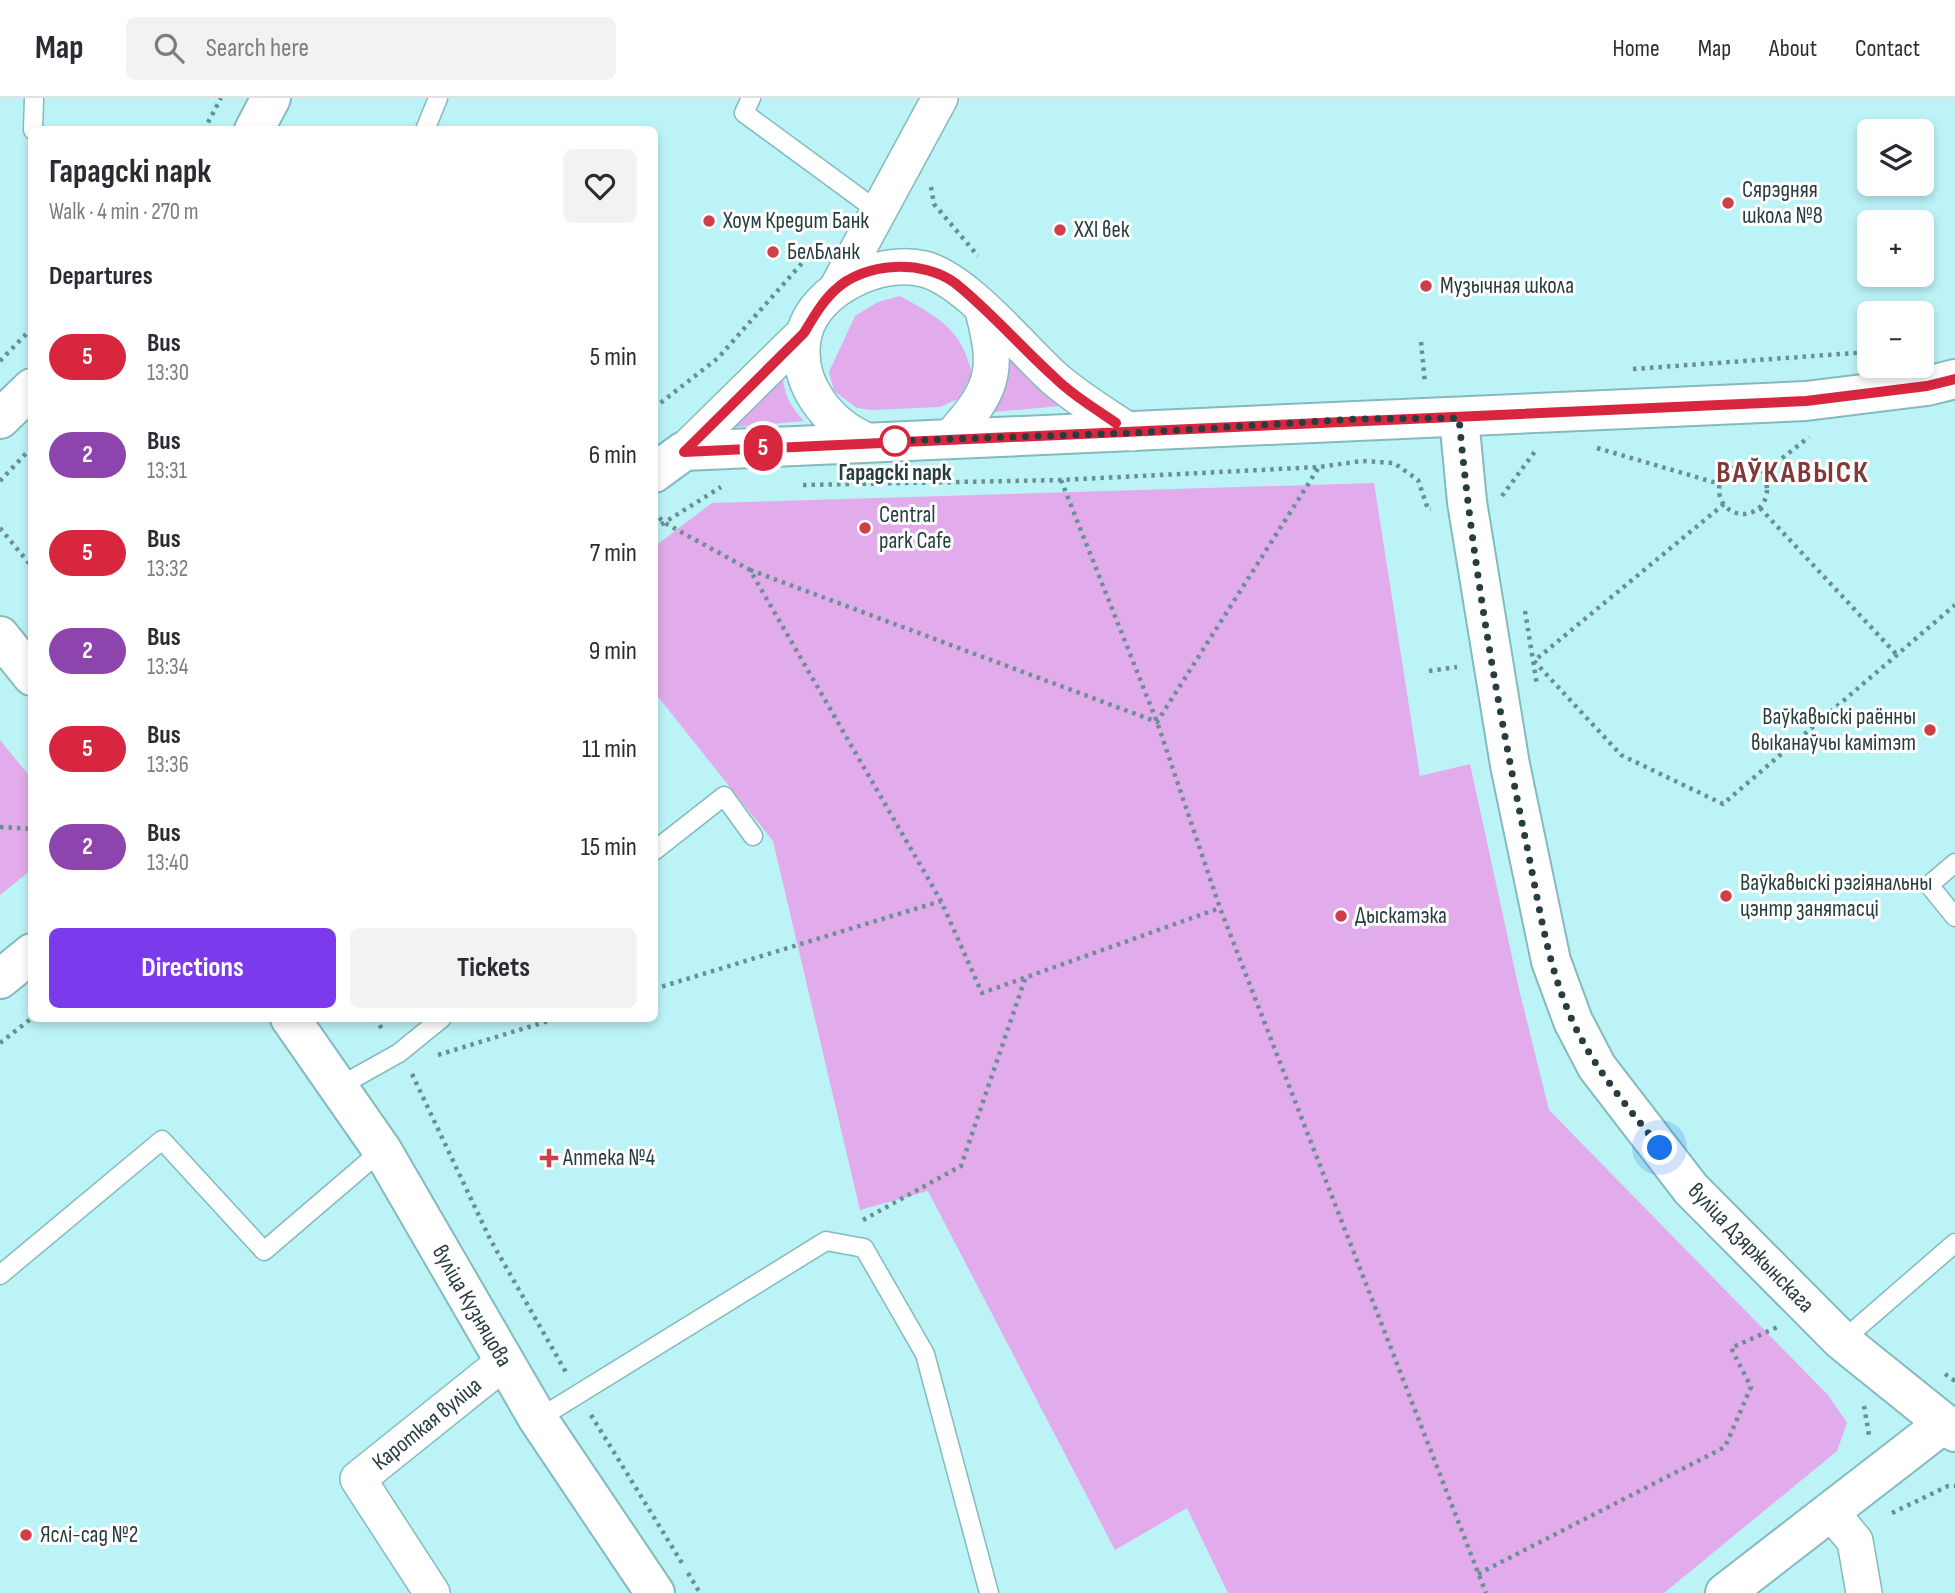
<!DOCTYPE html>
<html lang="en">
<head>
<meta charset="utf-8">
<style>
	:root { --surface:#fff; --page:#f2f2f3; --text:#2b2b33; --muted:#7c7c81; --line:#e1e1e2; --accent:#7c3aed }
	body { margin:0; font-family:"Sofia Sans Condensed",sans-serif; background:var(--page); color:var(--text); height:100vh; display:flex; flex-direction:column; font-size:26px; white-space:nowrap }
	* { box-sizing:border-box; margin:0 }
	p { font-size:23px; color:var(--muted) }
	.icon { flex:none; width:38px; height:38px; fill:none; stroke:currentColor; stroke-width:2; stroke-linecap:round; stroke-linejoin:round }
	.map { position:relative; flex:1; overflow:hidden }
	.drawer { position:absolute; left:28px; top:28px; width:630px; height:896px; display:flex; flex-direction:column; background:var(--surface); border-radius:10px; box-shadow:0 4px 10px #0003 }
	.drawer>* { flex:none }
	.badge { padding:0 14px; border-radius:23px; font-size:24px; line-height:46px }
	.tools { position:absolute; left:1857px; top:21px; display:grid; gap:14px }
	.tools a { display:grid; place-items:center; width:77px; height:77px; border-radius:10px; background:var(--surface); box-shadow:0 4px 10px #0003; font-size:35px }
	.you { position:absolute; width:35px; height:35px; margin:-18px; border:5px solid #fff; border-radius:50%; background:#1a73e8; box-shadow:0 0 0 10px #1a73e833 }
	.map>.badge { position:absolute; translate:-50% -50%; box-shadow:0 0 0 4px #fff }
	h2 { padding:0 21px; font-size:26px; line-height:63px }
	.round { display:grid; place-items:center; flex:none; width:74px; height:74px; border-radius:10px; background:var(--page) }
	.overview { display:flex; align-items:center; justify-content:space-between; height:119px; padding:0 21px }
	h1 { font-size:33px; font-weight:700; line-height:52px }
	.primary-button { display:flex; gap:14px; margin-top:auto; padding:14px 21px }
	.primary-button a { flex:1; height:80px; border-radius:10px; background:var(--accent); color:#fff; font-size:28px; font-weight:700; line-height:80px; text-align:center }
	.primary-button a+a { background:var(--page); color:var(--text) }
	ul { padding:0; list-style:none }
	li { display:flex; align-items:center; gap:21px; height:98px; padding:0 21px }
	li div { flex:1 }
	li b { display:block; font-size:26px }
	li em { font-style:normal }
	li .badge { min-width:77px; font-weight:700; text-align:center }
	header { display:flex; align-items:center; gap:42px; box-sizing:border-box; height:98px; padding:0 35px; background:var(--surface); border-bottom:2px solid var(--line) }
	header strong { font-size:33px }
	nav { display:flex; gap:38px; margin-inline-start:auto; font-size:24px }
	.search { width:490px; height:63px; background:var(--page); display:flex; align-items:center; gap:18px; box-sizing:border-box; padding:0 24px; border-radius:10px; color:var(--muted); font-size:26px }
	.map>svg:first-child { display:block }
	.green { fill:#e2abeb }
	.lines { fill:none; stroke-linecap:round; stroke-linejoin:round }
	.service-casing { stroke:#84babd; stroke-width:21 }
	.minor-casing { stroke:#84babd; stroke-width:38 }
	.tertiary-casing { stroke:#84babd; stroke-width:42 }
	.secondary-casing { stroke:#84babd; stroke-width:42 }
	.path { stroke:#6b9093; stroke-width:4.5; stroke-dasharray:3.5 5; stroke-linecap:butt }
	.service { stroke:#fff; stroke-width:18 }
	.minor { stroke:#fff; stroke-width:35 }
	.tertiary { stroke:#fff; stroke-width:38 }
	.secondary { stroke:#fff; stroke-width:38 }
	.line-casing { stroke:#fff; stroke-width:16 }
	.line { stroke:#d7263d; stroke-width:10 }
	.walk { stroke:#273d3f; stroke-width:7; stroke-dasharray:0 12.6 }
	.poi-dot { fill:#cf3f48; stroke:#fff; stroke-width:2.5 }
	.stop-dot { fill:#fff; stroke:#d7263d; stroke-width:3.5 }
	.labels { text-anchor:middle; dominant-baseline:central; stroke-width:6; stroke-linejoin:round; paint-order:stroke }
	.poi-label { font-size:23px; fill:#273d3f; stroke:#fff; text-anchor:start }
	.stop-label { font-size:23px; font-weight:bold; fill:#273d3f; stroke:#fff }
	.street-label { font-size:23px; fill:#273d3f; stroke:#fff }
	.district-label { font-size:30px; font-weight:bold; letter-spacing:2px; fill:#803839; stroke:#fff }
</style>
</head>
<body>
<header>
<strong>Map</strong>
<div class="search"><svg class="icon" aria-label="search" viewBox="0 0 24 24"><circle cx="10" cy="10" r="6"/><path d="M15 15l6 6"/></svg>Search here</div>
<nav><a>Home</a><a>Map</a><a>About</a><a>Contact</a></nav>
</header>
<div class="map">
<svg width="1955" height="1495" viewBox="0 0 1955 1495">
	<rect width="100%" height="100%" fill="#bcf3f7"/>
	<g class="green">
		<path d="M 900,198 C 939,220 961,230 972,276 L 958,301 L 940,309 L 871,312 L 857,310 L 834,293 L 829,274 L 855,218 L 878,204 Z"/>
		<path d="M 1006,253 L 1061,308 L 994,314 L 1009,275 Z"/>
		<path d="M 782,274 C 784,295 789,307 804,323 L 724,330 Z"/>
		<path d="M 1374,385 L 1420,678 L 1470,666 L 1519,891 L 1549,1012 L 1828,1297 L 1847,1325 L 1837,1353 L 1664,1495 L 1228,1495 L 1187,1410 L 1115,1452 L 928,1093 L 860,1112 L 773,743 L 655,595 L 655,448 L 712,405 Z"/>
		<path d="M 0,642 L 31,680 L 31,772 L 0,797 Z"/>
	</g>
	<g class="lines">
		<defs>
			<g id="service">
				<path d="M 751,0 L 744,15 L 879,114"/>
				<path d="M 33,32 L 34,0"/>
				<path d="M 425,32 L 438,0"/>
				<path d="M 654,753 L 724,698 L 753,738"/>
				<path d="M 1955,765 L 1929,787 L 1955,819"/>
				<path d="M 340,988 L 399,955 L 442,920"/>
				<path d="M 0,1177 L 162,1042 L 264,1153 L 382,1052"/>
				<path d="M 1842,1243 L 1955,1145"/>
				<path d="M 538,1321 L 826,1143 L 864,1150 L 925,1256 L 989,1495"/>
			</g>
			<g id="minor">
				<path d="M 837,190 L 940,0"/>
				<path d="M 949,341 C 992,293 1000,276 983,213"/>
				<path d="M 870,344 C 829,328 793,285 804,236 C 815,190 881,160 924,171 C 965,181 1021,250 1054,280 C 1078,301 1105,317 1132,335"/>
				<path d="M 684,353 L 804,235"/>
				<path d="M 1830,1413 L 1855,1443 L 1864,1495"/>
				<path d="M 432,1495 L 358,1381 L 504,1264"/>
			</g>
			<g id="tertiary">
				<path d="M 290,920 L 382,1052 L 538,1321 L 655,1495"/>
				<path d="M 1725,1495 L 1942,1327"/>
			</g>
			<g id="secondary">
				<path d="M 254,32 L 271,0"/>
				<path d="M 1459,320 L 1467,404 L 1510,667 L 1551,863 L 1573,923 L 1597,969 L 1691,1091 L 1842,1243 L 1955,1334"/>
				<path d="M 0,321 L 32,290"/>
				<path d="M 654,375 L 684,353 L 1806,303 L 1927,288 L 1955,281"/>
				<path d="M 0,538 L 32,578"/>
				<path d="M 0,881 L 32,855"/>
			</g>
		</defs>
		<use href="#service" class="service-casing"/>
		<use href="#minor" class="minor-casing"/>
		<use href="#tertiary" class="tertiary-casing"/>
		<use href="#secondary" class="secondary-casing"/>
		<g class="path">
			<path d="M 204,32 L 221,0"/>
			<path d="M 931,89 L 934,106 L 978,158"/>
			<path d="M 1421,244 L 1425,285"/>
			<path d="M 0,263 L 32,230"/>
			<path d="M 1633,271 L 1869,254"/>
			<path d="M 654,310 L 718,260 L 818,147"/>
			<path d="M 1597,350 L 1720,386"/>
			<circle cx="1743" cy="392" r="24"/>
			<path d="M 1762,376 L 1809,339"/>
			<path d="M 1061,382 L 1157,624 L 1220,810 L 1486,1495"/>
			<path d="M 0,383 L 32,349"/>
			<path d="M 803,387 L 1061,382 L 1319,369 L 1362,363 L 1394,365 L 1418,382 L 1428,411 L 1431,411"/>
			<path d="M 1502,398 L 1536,352"/>
			<path d="M 1724,406 L 1534,563 L 1621,657 L 1723,706 L 1955,507"/>
			<path d="M 1760,410 L 1897,557"/>
			<path d="M 654,413 L 663,424 L 750,472 L 941,803"/>
			<path d="M 0,430 L 32,469"/>
			<path d="M 654,431 L 721,389"/>
			<path d="M 750,472 L 1157,624 L 1319,369"/>
			<path d="M 1525,513 L 1537,587"/>
			<path d="M 1429,573 L 1457,569"/>
			<path d="M 0,729 L 32,731"/>
			<path d="M 654,891 L 941,803 L 982,895 L 1220,810"/>
			<path d="M 375,920 L 384,934"/>
			<path d="M 0,945 L 32,920"/>
			<path d="M 438,957 L 558,920"/>
			<path d="M 412,976 L 490,1141 L 567,1276"/>
			<path d="M 863,1122 L 961,1068 L 1025,881"/>
			<path d="M 1945,1276 L 1955,1283"/>
			<path d="M 1864,1308 L 1869,1337"/>
			<path d="M 591,1317 L 682,1465"/>
			<path d="M 1892,1415 L 1948,1388 L 1955,1388"/>
			<path d="M 688,1475 L 700,1495"/>
			<path d="M 1478,1476 L 1725,1349 L 1751,1289 L 1731,1250 L 1780,1228"/>
		</g>
		<use href="#service" class="service"/>
		<use href="#minor" class="minor"/>
		<use href="#tertiary" class="tertiary"/>
		<use href="#secondary" class="secondary"/>
	</g>
	<g class="lines">
		<defs>
			<path id="line" d="M 1116,325 C 1094,310 1071,296 1052,277 C 1020,248 989,212 955,185 C 923,161 864,164 835,192 C 822,204 813,220 804,235 L 684,354 L 1806,303 L 1927,288 L 1955,281"/>
		</defs>
		<use href="#line" class="line-casing"/>
		<use href="#line" class="line"/>
		<path class="walk" d="M 895,343 L 891,343 L 1132,335 L 1357,321 L 1459,320 C 1472,462 1497,605 1526,744 C 1539,805 1547,868 1573,924 C 1594,971 1629,1010 1660,1050"/>
	</g>
	<g class="poi-dot">
		<circle cx="1728" cy="105" r="7"/>
		<circle cx="709" cy="123" r="7"/>
		<circle cx="1060" cy="132" r="7"/>
		<circle cx="773" cy="154" r="7"/>
		<circle cx="1426" cy="188" r="7"/>
		<circle cx="865" cy="430" r="7"/>
		<circle cx="1930" cy="632" r="7"/>
		<circle cx="1726" cy="798" r="7"/>
		<circle cx="1341" cy="818" r="7"/>
		<path d="M545.5 1049.5h7v7h7v7h-7v7h-7v-7h-7v-7h7z"/>
		<circle cx="26" cy="1437" r="7"/>
	</g>
	<circle class="stop-dot" cx="895" cy="343" r="14"/>
	<g class="labels">
		<g class="poi-label">
			<text x="1742" y="92">Сярэдняя<tspan x="1742" dy="26">школа №8</tspan></text>
			<text x="723" y="123">Хоум Кредит Банк</text>
			<text x="1074" y="132">XXI век</text>
			<text x="787" y="154">БелБланк</text>
			<text x="1440" y="188">Музычная школа</text>
			<text x="879" y="417">Central<tspan x="879" dy="26">park Cafe</tspan></text>
			<text x="1916" y="619" text-anchor="end">Ваўкавыскі раённы<tspan x="1916" dy="26">выканаўчы камітэт</tspan></text>
			<text x="1740" y="785">Ваўкавыскі рэгіянальны<tspan x="1740" dy="26">цэнтр занятасці</tspan></text>
			<text x="1355" y="818">Дыскатэка</text>
			<text x="563" y="1060">Аптека №4</text>
			<text x="40" y="1437">Яслі-сад №2</text>
		</g>
		<g class="stop-label">
			<text x="895" y="375">Гарадскі парк</text>
		</g>
		<g class="street-label">
			<text transform="translate(1751 1150) rotate(46)">вуліца Дзяржынскага</text>
			<text transform="translate(472 1208) rotate(60)">вуліца Кузняцова</text>
			<text transform="translate(427 1326) rotate(-39)">Кароткая вуліца</text>
		</g>
		<g class="district-label">
			<text x="1793" y="375">ВАЎКАВЫСК</text>
		</g>
	</g>
</svg>
<div class="tools">
<a><svg class="icon" aria-label="layers" viewBox="0 0 24 24"><path d="M12 4l9 5-9 5-9-5zM3 14l9 5 9-5"/></svg></a>
<a>+</a>
<a>−</a>
</div>
<div class="you" style="left:1660px;top:1050px"></div>
<b class="badge" style="left:763px;top:350px;background:#d7263d;color:#fff">5</b>
<section class="drawer">
<div class="overview"><div><h1>Гарадскі парк</h1><p>Walk · 4 min · 270 m</p></div><a class="round"><svg class="icon" aria-label="heart" viewBox="0 0 24 24"><path d="M12 20l-8-8c-3-5 5-10 8-4 3-6 11-1 8 4z"/></svg></a></div>
<h2>Departures</h2>
<ul>
<li><span class="badge" style="background:#d7263d;color:#fff">5</span><div><b>Bus</b><p>13:30</p></div><em>5 min</em></li>
<li><span class="badge" style="background:#8e44ad;color:#fff">2</span><div><b>Bus</b><p>13:31</p></div><em>6 min</em></li>
<li><span class="badge" style="background:#d7263d;color:#fff">5</span><div><b>Bus</b><p>13:32</p></div><em>7 min</em></li>
<li><span class="badge" style="background:#8e44ad;color:#fff">2</span><div><b>Bus</b><p>13:34</p></div><em>9 min</em></li>
<li><span class="badge" style="background:#d7263d;color:#fff">5</span><div><b>Bus</b><p>13:36</p></div><em>11 min</em></li>
<li><span class="badge" style="background:#8e44ad;color:#fff">2</span><div><b>Bus</b><p>13:40</p></div><em>15 min</em></li>
</ul>
<div class="primary-button"><a>Directions</a><a>Tickets</a></div>
</section>
</div>
</body>
</html>
